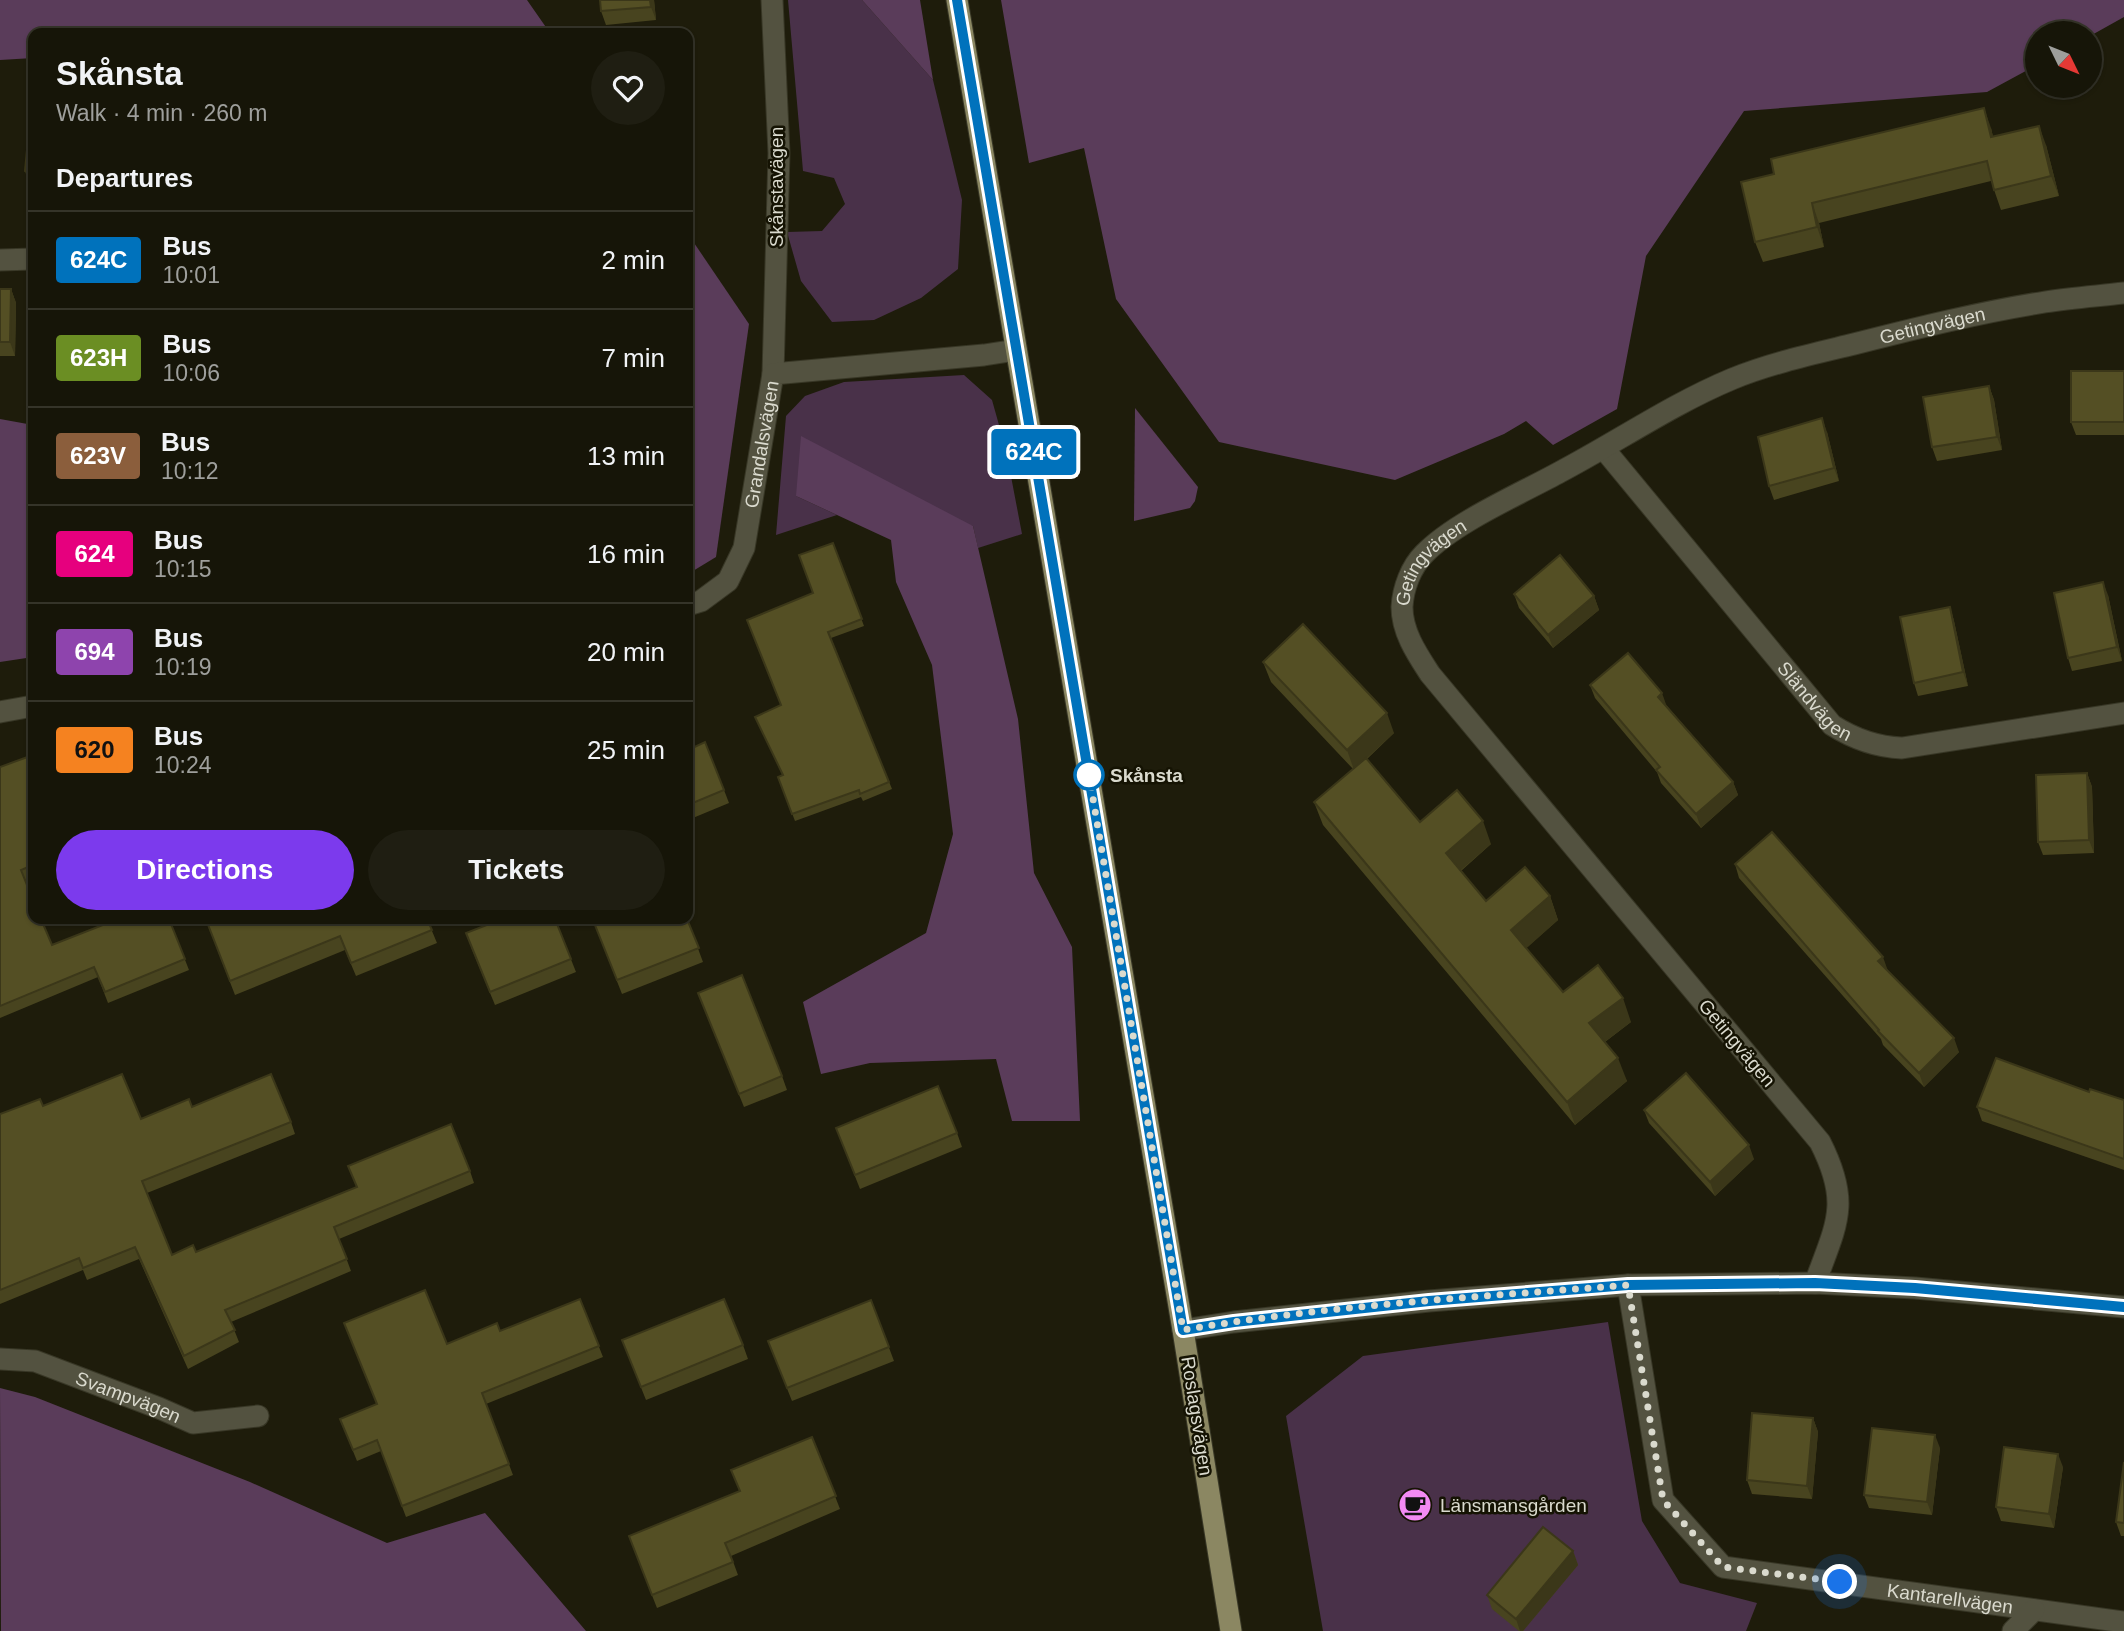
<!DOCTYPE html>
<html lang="en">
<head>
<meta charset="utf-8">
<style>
	:root { --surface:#161508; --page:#1f1e12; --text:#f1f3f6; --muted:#9e9f9c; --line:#353429; --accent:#7c3aed }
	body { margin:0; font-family:Arial,sans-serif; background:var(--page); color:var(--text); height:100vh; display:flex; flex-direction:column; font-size:26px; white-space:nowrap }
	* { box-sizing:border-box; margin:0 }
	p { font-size:23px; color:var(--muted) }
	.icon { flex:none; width:38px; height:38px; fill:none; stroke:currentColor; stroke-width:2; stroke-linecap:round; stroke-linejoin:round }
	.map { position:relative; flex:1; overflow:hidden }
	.sheet { position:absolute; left:28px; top:28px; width:665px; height:896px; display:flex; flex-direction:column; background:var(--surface); border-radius:14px; box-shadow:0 2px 5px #0004,0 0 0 2px var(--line) }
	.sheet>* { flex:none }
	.badge { padding:0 14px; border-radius:5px; font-size:24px; line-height:46px }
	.needle { width:46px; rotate:133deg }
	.controls { position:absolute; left:2025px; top:21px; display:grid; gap:14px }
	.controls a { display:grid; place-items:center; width:77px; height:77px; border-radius:50%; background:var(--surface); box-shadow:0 2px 5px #0004,0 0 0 2px var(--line); font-size:35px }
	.you { position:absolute; width:35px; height:35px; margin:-18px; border:5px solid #fff; border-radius:50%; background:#1a73e8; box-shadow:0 0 0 10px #1a73e833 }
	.map>.badge { position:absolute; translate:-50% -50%; box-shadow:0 0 0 4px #fff }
	h2 { padding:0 28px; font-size:26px; line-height:63px }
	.round { display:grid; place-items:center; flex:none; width:74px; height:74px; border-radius:37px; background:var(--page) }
	.summary { display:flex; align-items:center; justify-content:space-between; height:119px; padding:0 28px }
	h1 { font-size:33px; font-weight:700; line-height:52px }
	.primary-button { display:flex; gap:14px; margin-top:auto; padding:14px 28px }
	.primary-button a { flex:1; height:80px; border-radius:42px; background:var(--accent); color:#fff; font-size:28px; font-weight:700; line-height:80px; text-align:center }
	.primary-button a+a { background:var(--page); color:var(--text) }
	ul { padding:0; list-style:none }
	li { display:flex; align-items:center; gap:21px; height:98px; padding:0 28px; border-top:2px solid var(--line) }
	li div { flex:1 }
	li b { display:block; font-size:26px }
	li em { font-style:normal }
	li .badge { min-width:77px; font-weight:700; text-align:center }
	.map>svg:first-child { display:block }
	.green { fill:#493149 }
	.forest { fill:#5a3c5a }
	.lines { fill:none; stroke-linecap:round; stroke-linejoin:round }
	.minor-casing { stroke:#383726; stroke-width:23 }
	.major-casing { stroke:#383726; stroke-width:23 }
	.minor { stroke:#535240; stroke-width:21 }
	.major { stroke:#8b8762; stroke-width:21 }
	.wall { fill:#48441f }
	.shaded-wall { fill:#3b3719 }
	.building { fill:#544f24; stroke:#3b3719; stroke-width:2 }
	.line-casing { stroke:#fff; stroke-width:16 }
	.line { stroke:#0072bc; stroke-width:10 }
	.walk { stroke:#dadace; stroke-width:7; stroke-dasharray:0 12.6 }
	.stop-dot { fill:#fff; stroke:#0072bc; stroke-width:3.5 }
	.labels { text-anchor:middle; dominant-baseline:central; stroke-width:5; stroke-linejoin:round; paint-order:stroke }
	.street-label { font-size:19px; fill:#dadace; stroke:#151303 }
	.stop-label { font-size:19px; font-weight:bold; fill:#dadace; stroke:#151303; text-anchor:start }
	.poi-label { font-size:19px; fill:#dadace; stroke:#151303; text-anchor:start }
</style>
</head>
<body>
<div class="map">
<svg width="2124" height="1631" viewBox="0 0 2124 1631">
	<rect width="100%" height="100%" fill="#1e1c0b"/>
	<g class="green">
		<path d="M 788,0 L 862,0 L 933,80 L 962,200 L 958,269 L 921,298 L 874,320 L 832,322 L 801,281 L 787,232 L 822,231 L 845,204 L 834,178 L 803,171 Z"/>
		<path d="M 964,375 L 992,400 L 1006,450 L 1022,534 L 978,548 L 973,526 L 796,496 L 837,515 L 776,535 L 786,416 L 805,396 L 844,382 Z"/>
		<path d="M 1608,1322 L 1642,1521 L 1680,1583 L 1757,1603 L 1746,1631 L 1323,1631 L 1286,1416 L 1363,1356 Z"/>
	</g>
	<g class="forest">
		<path d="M 0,0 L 527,0 L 550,33 L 33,33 L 33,58 L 0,60 Z"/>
		<path d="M 862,0 L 920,0 L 933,80 Z"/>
		<path d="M 1001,0 L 2124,0 L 2124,17 L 2090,36 L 2090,33 L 2037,33 L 2037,65 L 1987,92 L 1744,111 L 1646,256 L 1617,409 L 1553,445 L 1526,421 L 1504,434 L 1395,480 L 1219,442 L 1116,299 L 1084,148 L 1029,163 Z"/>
		<path d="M 688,234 L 749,324 L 716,557 L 688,574 Z"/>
		<path d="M 1135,408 L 1198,487 L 1195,501 L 1190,508 L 1134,521 Z"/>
		<path d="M 0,419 L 33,425 L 33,657 L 0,662 Z"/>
		<path d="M 801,436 L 973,526 L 1018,719 L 1034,873 L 1072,947 L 1080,1121 L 1012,1121 L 996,1059 L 870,1063 L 821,1074 L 803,1002 L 926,933 L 953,834 L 932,665 L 896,582 L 891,540 L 796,496 Z"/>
		<path d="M 0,1388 L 35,1397 L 250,1482 L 387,1543 L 485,1513 L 586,1631 L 1,1631 Z"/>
	</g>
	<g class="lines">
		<defs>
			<g id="minor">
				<path d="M 772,0 L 779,153 L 773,374"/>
				<path d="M 0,260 L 33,259"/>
				<path id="s1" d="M 1604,449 L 1832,725 C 1854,739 1876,747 1902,748 L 2124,713"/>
				<path id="s2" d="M 688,605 L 701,601 L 728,581 L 744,548 L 773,374 L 984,355 L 1016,350"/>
				<path d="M 0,712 L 33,706"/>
				<path id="s3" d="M 1815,1283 C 1837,1223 1851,1203 1820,1142 L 1430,674 C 1417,654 1402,632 1402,607 C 1403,588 1411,567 1424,554 C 1455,522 1520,494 1560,472 C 1617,442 1672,404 1732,379 C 1771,363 1813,354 1854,344 C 1917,328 1981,312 2045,302 C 2071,298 2098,296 2124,293"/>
				<path id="s4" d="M 1628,1285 L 1663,1500 L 1723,1567 L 2124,1622"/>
				<path d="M 1183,1330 L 1234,1322 L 1429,1301 L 1628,1285 L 1815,1283 L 1915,1288 L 2124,1307"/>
				<path id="s5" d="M 0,1359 L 35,1361 L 159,1408 L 193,1423 L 258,1416"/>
				<path d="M 2013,1631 L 2034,1610"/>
			</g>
			<path id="major" d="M 957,0 L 1183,1330 L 1231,1631"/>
		</defs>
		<use href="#minor" class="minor-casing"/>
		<use href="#major" class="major-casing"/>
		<use href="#minor" class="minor"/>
		<use href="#major" class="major"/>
	</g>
	<g class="wall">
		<path d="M 654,0 L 656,20 L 606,25 L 601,11 Z"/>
		<path d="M 33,119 L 33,185 L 30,185 L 25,171 Z"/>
		<path d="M 1991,128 L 1993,137 L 2046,145 L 2059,196 L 2001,210 L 1991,181 L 1819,223 L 1824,247 L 1763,262 L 1755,242 L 1741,182 Z"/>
		<path d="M 0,289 L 11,289 L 16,303 L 15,356 L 0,356 Z"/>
		<path d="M 2124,371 L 2124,435 L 2076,435 L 2071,422 Z"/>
		<path d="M 1989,386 L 1994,400 L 2002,450 L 1937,461 L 1932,447 Z"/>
		<path d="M 1827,432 L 1839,481 L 1774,500 L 1769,486 Z"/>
		<path d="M 833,543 L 864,626 L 831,638 L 892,789 L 863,801 L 861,797 L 795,821 L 778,777 L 783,775 L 755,717 L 780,705 L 813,593 Z"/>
		<path d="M 1514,594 L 1594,596 L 1599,610 L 1553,648 L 1519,608 Z"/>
		<path d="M 2108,595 L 2122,661 L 2072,671 L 2068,658 Z"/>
		<path d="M 1950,607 L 1954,621 L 1968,686 L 1918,696 L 1914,683 Z"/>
		<path d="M 1263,662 L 1394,733 L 1367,759 L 1420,822 L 1491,844 L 1461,871 L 1486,901 L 1550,896 L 1558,920 L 1526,948 L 1563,992 L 1631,1022 L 1605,1042 L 1627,1081 L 1575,1125 L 1323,825 L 1314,802 L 1353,769 L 1271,682 Z"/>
		<path d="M 1590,685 L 1667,706 L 1733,782 L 1738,795 L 1701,828 L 1661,783 L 1657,772 L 1595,698 Z"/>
		<path d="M 688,750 L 724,790 L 729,803 L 688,820 Z"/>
		<path d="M 33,755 L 33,877 L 25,880 L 52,945 L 169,919 L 189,970 L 108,1003 L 98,977 L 0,1018 L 0,767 Z"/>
		<path d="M 2087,773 L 2092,787 L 2094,853 L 2043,855 L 2038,842 Z"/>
		<path d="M 1735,864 L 1887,971 L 1959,1052 L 1924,1087 L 1883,1045 L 1881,1039 L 1739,878 Z"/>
		<path d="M 427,919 L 437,943 L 356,976 L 345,950 L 235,995 L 212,936 Z"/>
		<path d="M 555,919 L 576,972 L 495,1005 L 471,947 Z"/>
		<path d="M 687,919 L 703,962 L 622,994 L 598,933 Z"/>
		<path d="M 703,1006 L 782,1076 L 787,1090 L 744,1107 Z"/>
		<path d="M 2089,1092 L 2124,1100 L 2124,1170 L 1982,1121 L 1977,1107 Z"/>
		<path d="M 43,1106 L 141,1119 L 192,1107 L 291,1122 L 295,1134 L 147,1193 L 172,1255 L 196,1252 L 470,1171 L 474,1183 L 339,1239 L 351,1271 L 231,1322 L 239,1342 L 188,1369 L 139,1259 L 87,1280 L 83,1270 L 0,1304 L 0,1114 Z"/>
		<path d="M 1644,1110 L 1754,1159 L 1715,1196 L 1649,1123 Z"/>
		<path d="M 836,1128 L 957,1133 L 962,1147 L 860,1189 Z"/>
		<path d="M 580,1299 L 603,1357 L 486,1404 L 513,1475 L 406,1517 L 381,1451 L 357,1461 L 340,1419 L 377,1404 L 447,1344 L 500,1331 Z"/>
		<path d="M 871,1300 L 894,1361 L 792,1401 L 768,1341 Z"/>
		<path d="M 622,1340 L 743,1345 L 748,1359 L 646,1400 Z"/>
		<path d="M 1813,1418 L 1818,1432 L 1812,1499 L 1752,1494 L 1747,1480 Z"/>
		<path d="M 812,1437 L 840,1509 L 731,1556 L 738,1575 L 657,1608 L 634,1550 L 739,1492 Z"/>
		<path d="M 1940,1448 L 1932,1515 L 1869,1508 L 1864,1495 Z"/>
		<path d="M 2124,1462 L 2124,1536 L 2121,1536 L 2116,1522 Z"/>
		<path d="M 2063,1467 L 2054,1528 L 2001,1521 L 1996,1507 Z"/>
		<path d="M 1573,1551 L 1578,1565 L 1523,1631 L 1519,1631 L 1492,1609 L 1487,1595 Z"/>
	</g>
	<g class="shaded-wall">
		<path d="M 650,0 L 654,0 L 656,20 L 651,7 Z"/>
		<path d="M 1984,108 L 1991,128 L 1998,157 L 1991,137 Z"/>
		<path d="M 2039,126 L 2046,145 L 2059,196 L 2051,176 Z"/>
		<path d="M 1812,203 L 1819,223 L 1824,247 L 1817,227 Z"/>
		<path d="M 11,289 L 16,303 L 15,356 L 10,342 Z"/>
		<path d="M 1989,386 L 1994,400 L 2002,450 L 1997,437 Z"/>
		<path d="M 1822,418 L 1827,432 L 1839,481 L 1834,468 Z"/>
		<path d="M 2103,582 L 2108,595 L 2122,661 L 2117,647 Z"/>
		<path d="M 1594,596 L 1599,610 L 1553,648 L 1548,635 Z"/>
		<path d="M 1950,607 L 1954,621 L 1968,686 L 1963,672 Z"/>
		<path d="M 1662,693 L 1667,707 L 1658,697 Z"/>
		<path d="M 1387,713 L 1394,733 L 1354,770 L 1347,750 Z"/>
		<path d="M 2087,773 L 2092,787 L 2094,853 L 2089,840 Z"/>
		<path d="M 1733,782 L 1738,795 L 1701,828 L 1696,814 Z"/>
		<path d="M 1483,821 L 1491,844 L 1454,876 L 1446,853 Z"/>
		<path d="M 1550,896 L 1558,920 L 1520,954 L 1511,930 Z"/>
		<path d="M 1883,957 L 1888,971 L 1878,961 Z"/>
		<path d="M 1623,998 L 1631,1022 L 1598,1047 L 1589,1023 Z"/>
		<path d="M 1954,1038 L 1959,1052 L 1924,1087 L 1919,1073 Z"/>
		<path d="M 1618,1058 L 1627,1081 L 1575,1125 L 1567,1102 Z"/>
		<path d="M 1749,1145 L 1754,1159 L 1715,1196 L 1710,1182 Z"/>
		<path d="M 1813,1418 L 1818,1432 L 1812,1499 L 1807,1486 Z"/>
		<path d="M 1935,1435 L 1940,1448 L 1932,1515 L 1927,1502 Z"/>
		<path d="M 2058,1454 L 2063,1467 L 2054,1528 L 2049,1514 Z"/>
		<path d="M 1573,1551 L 1578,1565 L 1523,1631 L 1520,1631 L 1516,1619 Z"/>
	</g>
	<g class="building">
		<path d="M 600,0 L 650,0 L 651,7 L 601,11 Z"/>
		<path d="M 1984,108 L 1991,137 L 2039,126 L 2051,176 L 1994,190 L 1987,161 L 1812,203 L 1817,227 L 1755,242 L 1741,182 L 1774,174 L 1771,159 Z"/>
		<path d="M 30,118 L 33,119 L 33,172 L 25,171 Z"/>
		<path d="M 0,289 L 11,289 L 10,342 L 0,342 Z"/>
		<rect x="2071" y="371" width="53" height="51"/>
		<path d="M 1989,386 L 1997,437 L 1932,447 L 1923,397 Z"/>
		<path d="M 1822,418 L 1834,468 L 1769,486 L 1758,437 Z"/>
		<path d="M 833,543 L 862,619 L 828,632 L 889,782 L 860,794 L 859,790 L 792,814 L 778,777 L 783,775 L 755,717 L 781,705 L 747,620 L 813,593 L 799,555 Z"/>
		<path d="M 1560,555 L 1594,596 L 1548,635 L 1514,594 Z"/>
		<path d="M 2103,582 L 2117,647 L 2068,658 L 2054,593 Z"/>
		<path d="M 1950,607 L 1963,672 L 1914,683 L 1900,617 Z"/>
		<path d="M 1303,624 L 1387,713 L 1347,750 L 1263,662 Z"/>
		<path d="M 1628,653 L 1662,693 L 1658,697 L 1733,782 L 1696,814 L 1656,770 L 1660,767 L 1590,685 Z"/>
		<path d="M 705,742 L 724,790 L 688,805 L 688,750 Z"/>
		<path d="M 33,755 L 33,865 L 21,870 L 33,900 L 33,919 L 41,919 L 52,945 L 118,919 L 169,919 L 185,959 L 105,992 L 94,967 L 0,1006 L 0,767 Z"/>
		<path d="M 1366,758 L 1420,822 L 1457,790 L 1483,821 L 1446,853 L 1486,901 L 1525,867 L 1550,896 L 1511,930 L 1563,992 L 1598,965 L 1623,998 L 1589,1023 L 1618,1058 L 1567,1102 L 1314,802 Z"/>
		<path d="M 2087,773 L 2089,840 L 2038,842 L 2036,775 Z"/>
		<path d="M 1772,832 L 1883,957 L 1878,961 L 1954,1038 L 1919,1073 L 1878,1031 L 1879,1030 L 1735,864 Z"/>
		<path d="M 215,919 L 427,919 L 432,930 L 351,963 L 340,936 L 230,981 L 207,922 Z"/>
		<path d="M 502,919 L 555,919 L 571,959 L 490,992 L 466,933 Z"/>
		<path d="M 596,919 L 687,919 L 699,948 L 617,980 L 593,920 Z"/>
		<path d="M 742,975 L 782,1076 L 739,1094 L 698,993 Z"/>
		<path d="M 1996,1058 L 2089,1092 L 2090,1089 L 2124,1100 L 2124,1159 L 1977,1107 Z"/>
		<path d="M 1686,1073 L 1749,1145 L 1710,1182 L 1644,1110 Z"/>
		<path d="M 122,1074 L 141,1119 L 189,1099 L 192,1107 L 271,1074 L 291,1122 L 142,1181 L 172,1255 L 193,1245 L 196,1252 L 357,1187 L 348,1166 L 451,1124 L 470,1171 L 334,1227 L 347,1259 L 225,1310 L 235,1330 L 184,1356 L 135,1247 L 83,1268 L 79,1258 L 0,1290 L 0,1114 L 40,1099 L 43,1106 Z"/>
		<path d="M 938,1086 L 957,1133 L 855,1175 L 836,1128 Z"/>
		<path d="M 425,1290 L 447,1344 L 497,1323 L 500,1331 L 580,1299 L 599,1346 L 482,1393 L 509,1464 L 402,1506 L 377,1440 L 353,1450 L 340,1419 L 377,1404 L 344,1323 Z"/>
		<path d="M 724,1299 L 743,1345 L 641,1387 L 622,1340 Z"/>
		<path d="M 871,1300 L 889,1347 L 787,1388 L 768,1341 Z"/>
		<path d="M 1752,1413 L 1813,1418 L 1807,1486 L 1747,1480 Z"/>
		<path d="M 1872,1428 L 1935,1435 L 1927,1502 L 1864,1495 Z"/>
		<path d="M 812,1437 L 836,1496 L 725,1543 L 733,1562 L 652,1595 L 629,1536 L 740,1491 L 731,1470 Z"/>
		<path d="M 2004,1447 L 2058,1454 L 2049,1514 L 1996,1507 Z"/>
		<path d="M 2124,1462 L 2124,1523 L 2116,1522 Z"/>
		<path d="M 1543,1527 L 1573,1551 L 1516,1619 L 1487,1595 Z"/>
	</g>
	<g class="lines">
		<defs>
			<path id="line" d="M 957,0 L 1183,1330 L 1234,1322 L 1429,1301 L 1628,1285 L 1815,1283 L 1915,1288 L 2124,1307"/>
		</defs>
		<use href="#line" class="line-casing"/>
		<use href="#line" class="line"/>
		<path class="walk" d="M 1089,775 L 1183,1330 C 1330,1305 1479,1297 1628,1285 L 1663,1500 L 1723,1567 L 1840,1582"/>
	</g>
	<defs>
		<symbol id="cafe-disc" viewBox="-11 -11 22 22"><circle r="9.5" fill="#f28af3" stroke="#151303"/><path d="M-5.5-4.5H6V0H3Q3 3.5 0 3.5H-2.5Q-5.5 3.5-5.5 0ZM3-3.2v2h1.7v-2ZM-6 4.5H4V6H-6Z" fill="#111"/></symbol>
	</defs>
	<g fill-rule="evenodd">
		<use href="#cafe-disc" x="1396" y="1486" width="38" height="38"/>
	</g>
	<circle class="stop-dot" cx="1089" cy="775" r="14"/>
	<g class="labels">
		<g class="street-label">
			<text transform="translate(776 187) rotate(-90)">Skånstavägen</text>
			<text stroke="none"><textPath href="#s3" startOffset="1452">Getingvägen</textPath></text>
			<text stroke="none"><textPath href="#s2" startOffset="189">Grandalsvägen</textPath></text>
			<text stroke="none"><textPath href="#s3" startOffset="886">Getingvägen</textPath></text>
			<text stroke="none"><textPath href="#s1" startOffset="329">Sländvägen</textPath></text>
			<text transform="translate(1737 1043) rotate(50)">Getingvägen</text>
			<text stroke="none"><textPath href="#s5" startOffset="135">Svampvägen</textPath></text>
			<text transform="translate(1197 1416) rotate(81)">Roslagsvägen</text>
			<text stroke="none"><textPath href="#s4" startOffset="537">Kantarellvägen</textPath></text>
		</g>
		<g class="stop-label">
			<text x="1110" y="775">Skånsta</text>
		</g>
		<g class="poi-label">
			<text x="1440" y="1505">Länsmansgården</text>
		</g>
	</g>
</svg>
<div class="controls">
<a><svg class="needle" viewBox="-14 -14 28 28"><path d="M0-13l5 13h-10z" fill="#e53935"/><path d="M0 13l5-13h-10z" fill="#9e9f9c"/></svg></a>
</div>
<div class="you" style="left:1840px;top:1582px"></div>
<b class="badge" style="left:1034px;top:452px;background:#0072bc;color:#fff">624C</b>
<section class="sheet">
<div class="summary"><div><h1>Skånsta</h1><p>Walk · 4 min · 260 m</p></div><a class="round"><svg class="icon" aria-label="heart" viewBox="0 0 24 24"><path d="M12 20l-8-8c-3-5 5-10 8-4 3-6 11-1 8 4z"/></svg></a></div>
<h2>Departures</h2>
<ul>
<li><span class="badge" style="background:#0072bc;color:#fff">624C</span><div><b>Bus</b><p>10:01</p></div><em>2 min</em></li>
<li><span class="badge" style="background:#6b8e23;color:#fff">623H</span><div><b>Bus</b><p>10:06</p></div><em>7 min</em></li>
<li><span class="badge" style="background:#8b5e3c;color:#fff">623V</span><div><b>Bus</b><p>10:12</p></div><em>13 min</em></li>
<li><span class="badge" style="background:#e6007e;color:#fff">624</span><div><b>Bus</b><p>10:15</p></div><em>16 min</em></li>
<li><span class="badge" style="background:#8e44ad;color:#fff">694</span><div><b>Bus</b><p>10:19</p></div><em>20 min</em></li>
<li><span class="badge" style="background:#f58220;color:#111">620</span><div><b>Bus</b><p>10:24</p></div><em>25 min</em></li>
</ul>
<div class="primary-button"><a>Directions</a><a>Tickets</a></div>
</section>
</div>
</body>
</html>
